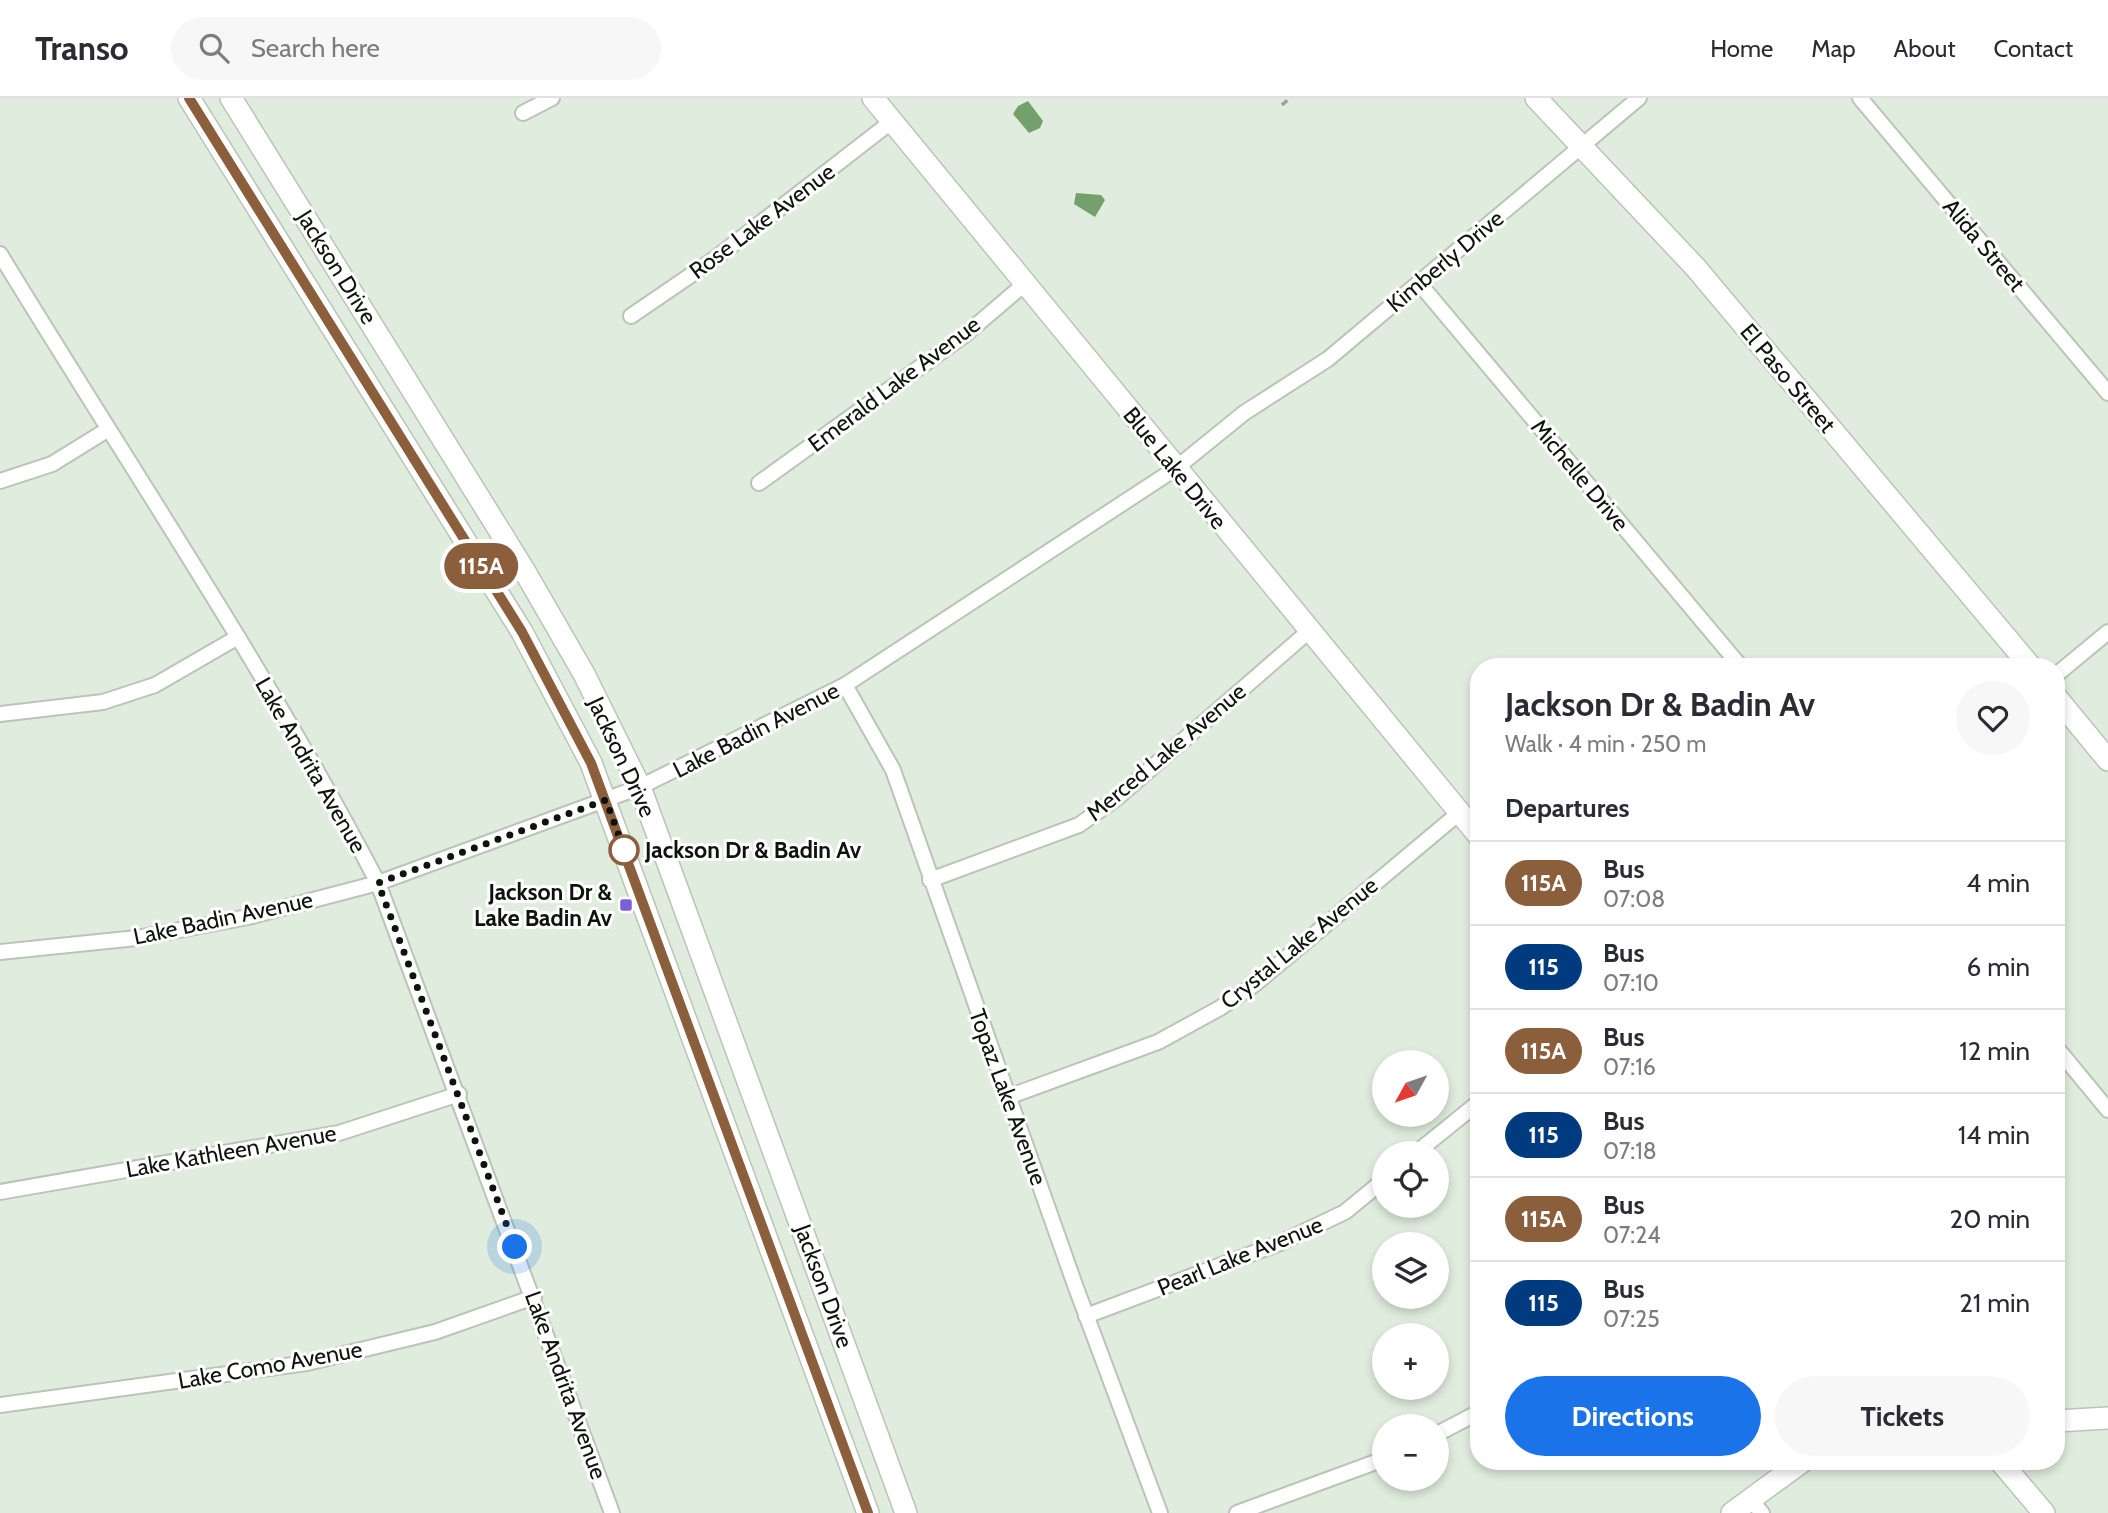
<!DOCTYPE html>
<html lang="en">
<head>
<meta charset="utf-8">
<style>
	:root { --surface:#fff; --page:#f7f7f7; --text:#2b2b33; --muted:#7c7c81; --line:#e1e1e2; --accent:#1a73e8 }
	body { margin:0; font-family:Cabin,sans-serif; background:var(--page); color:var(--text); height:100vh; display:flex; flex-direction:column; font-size:26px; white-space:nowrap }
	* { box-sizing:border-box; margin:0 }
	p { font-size:23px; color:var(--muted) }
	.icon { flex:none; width:38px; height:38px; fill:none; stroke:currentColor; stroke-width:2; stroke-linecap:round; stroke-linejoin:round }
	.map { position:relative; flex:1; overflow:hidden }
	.panel { position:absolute; left:1470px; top:560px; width:595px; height:812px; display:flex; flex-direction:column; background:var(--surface); border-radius:28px; box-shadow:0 4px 10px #0003 }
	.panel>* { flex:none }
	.badge { padding:0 14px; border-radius:23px; font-size:24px; line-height:46px }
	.needle { width:46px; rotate:230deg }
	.fabs { position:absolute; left:1372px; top:952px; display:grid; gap:14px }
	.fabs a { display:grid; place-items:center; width:77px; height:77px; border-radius:50%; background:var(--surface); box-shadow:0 4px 10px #0003; font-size:35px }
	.you { position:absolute; width:35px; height:35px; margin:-18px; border:5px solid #fff; border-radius:50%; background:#1a73e8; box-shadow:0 0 0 10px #1a73e833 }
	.map>.badge { position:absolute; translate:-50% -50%; box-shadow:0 0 0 4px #fff }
	h2 { padding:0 35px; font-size:26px; line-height:63px }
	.round { display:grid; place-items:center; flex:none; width:74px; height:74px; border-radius:37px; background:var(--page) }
	.summary { display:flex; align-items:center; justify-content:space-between; height:119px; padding:0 35px }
	h1 { font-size:33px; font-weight:800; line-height:52px }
	.button { display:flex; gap:14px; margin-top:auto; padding:14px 35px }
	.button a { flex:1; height:80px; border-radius:42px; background:var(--accent); color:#fff; font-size:28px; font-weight:800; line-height:80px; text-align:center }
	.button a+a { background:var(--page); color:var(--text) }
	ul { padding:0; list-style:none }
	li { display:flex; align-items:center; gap:21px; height:84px; padding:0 35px; border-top:2px solid var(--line) }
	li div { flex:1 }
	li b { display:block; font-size:26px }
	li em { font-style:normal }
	li .badge { min-width:77px; font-weight:700; text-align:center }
	header { display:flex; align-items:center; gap:42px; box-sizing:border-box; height:98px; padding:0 35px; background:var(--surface); border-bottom:2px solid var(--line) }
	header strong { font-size:33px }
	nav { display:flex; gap:38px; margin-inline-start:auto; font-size:24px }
	.search { width:490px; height:63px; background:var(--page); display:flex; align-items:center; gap:18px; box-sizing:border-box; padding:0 24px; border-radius:38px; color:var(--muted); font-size:26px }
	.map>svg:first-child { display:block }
	.water { fill:#74a06c }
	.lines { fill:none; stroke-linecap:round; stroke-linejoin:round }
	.street-casing { stroke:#b9c5b6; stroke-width:18 }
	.secondary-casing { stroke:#b9c5b6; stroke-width:24 }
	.path { stroke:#98a296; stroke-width:3.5; stroke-dasharray:7 3.5; stroke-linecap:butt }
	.street { stroke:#fff; stroke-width:14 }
	.secondary { stroke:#fff; stroke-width:21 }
	.line-casing { stroke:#fff; stroke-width:16 }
	.line { stroke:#8b5e3c; stroke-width:10 }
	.walk { stroke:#0f130e; stroke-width:7; stroke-dasharray:0 12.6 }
	.stop-dot { fill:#fff; stroke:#8b5e3c; stroke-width:3.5 }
	.poi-dot { fill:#7c5fda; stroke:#fff; stroke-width:2.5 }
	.labels { text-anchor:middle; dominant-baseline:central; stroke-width:6; stroke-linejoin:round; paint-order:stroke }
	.street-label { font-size:23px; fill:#0f130e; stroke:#fff }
	.stop-label { font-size:23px; font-weight:bold; fill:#0f130e; stroke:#fff; text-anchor:start }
	.poi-label { font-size:23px; font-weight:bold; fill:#0f130e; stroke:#fff; text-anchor:end }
</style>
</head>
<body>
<header>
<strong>Transo</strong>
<div class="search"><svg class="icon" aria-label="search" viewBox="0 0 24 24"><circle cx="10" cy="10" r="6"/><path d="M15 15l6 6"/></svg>Search here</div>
<nav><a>Home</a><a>Map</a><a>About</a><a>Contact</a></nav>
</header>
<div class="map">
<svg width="2108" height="1415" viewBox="0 0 2108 1415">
	<rect width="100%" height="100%" fill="#e0edde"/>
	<g class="water">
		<path d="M 1028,3 L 1043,23 L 1040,30 L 1029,35 L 1013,16 L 1018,8 Z"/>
		<path d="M 1076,95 L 1101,97 L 1105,102 L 1095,119 L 1074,106 Z"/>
	</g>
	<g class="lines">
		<defs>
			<g id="street">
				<path d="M 1860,0 L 2108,295"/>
				<path d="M 523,15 L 552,0"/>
				<path d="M 0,156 C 127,365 265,569 378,785 L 612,1415"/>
				<path d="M 1419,185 L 1741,569"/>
				<path d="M 631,218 L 713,162 L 891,24"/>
				<path d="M 0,383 L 52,366 L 107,332"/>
				<path d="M 759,385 L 966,236 L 1027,184"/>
				<path d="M 2056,577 L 2108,534"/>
				<path d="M 845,587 L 893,672 L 1075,1187 L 1160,1415"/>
				<path d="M 0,616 L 103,604 L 155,587 L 238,539"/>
				<path d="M 930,782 L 1079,727 L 1117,700 L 1309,533"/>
				<path d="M 0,854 L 137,840 L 248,819 L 378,785 L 640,689 L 845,587 L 1175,371 L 1244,315 L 1328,261 L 1639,0"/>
				<path d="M 2056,949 L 2108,1012"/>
				<path d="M 1008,999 L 1158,944 L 1220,910 L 1255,886 L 1459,715"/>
				<path d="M 1416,1055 L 1479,1004"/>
				<path d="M 0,1094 L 339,1035 L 459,996"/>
				<path d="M 1086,1218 L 1280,1145 L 1345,1114 L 1384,1082"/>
				<path d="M 0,1307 L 307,1265 L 435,1234 L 534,1199"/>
				<path d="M 1437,1336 L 1479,1314"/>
				<path d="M 1750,1401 L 1762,1415"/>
				<path d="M 1237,1415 L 1384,1361"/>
			</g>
			<g id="secondary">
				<path d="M 189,0 L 522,534 L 591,665 L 868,1415"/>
				<path d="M 231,0 L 524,472 L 584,576 L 640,689 L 906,1415"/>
				<path d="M 873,0 L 1479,738"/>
				<path d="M 1536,0 L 1696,170 L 2031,569"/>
				<path d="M 2056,599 L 2108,662"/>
				<path d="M 2056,1323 L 2108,1320"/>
				<path d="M 2000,1363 L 2044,1415"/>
				<path d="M 1732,1415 L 1803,1363"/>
			</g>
		</defs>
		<use href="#street" class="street-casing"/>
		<use href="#secondary" class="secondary-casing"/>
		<path class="path" d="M 1282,7 L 1290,0"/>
		<use href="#street" class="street"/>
		<use href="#secondary" class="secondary"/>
	</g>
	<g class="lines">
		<defs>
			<path id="line" d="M 189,0 L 522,534 L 591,665 L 868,1415"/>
		</defs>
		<use href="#line" class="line-casing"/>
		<use href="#line" class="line"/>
		<path class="walk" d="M 515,1149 L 378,785 L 606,702 L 624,752"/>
	</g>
	<circle class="stop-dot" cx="624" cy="752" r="14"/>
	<rect class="poi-dot" x="619" y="800" width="14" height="14" rx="3.5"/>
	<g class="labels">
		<g class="street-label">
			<text transform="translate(762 123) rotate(-37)">Rose Lake Avenue</text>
			<text transform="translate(1984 147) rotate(50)">Alida Street</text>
			<text transform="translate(1445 163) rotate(-40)">Kimberly Drive</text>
			<text transform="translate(337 169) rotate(58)">Jackson Drive</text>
			<text transform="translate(1788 280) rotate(50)">El Paso Street</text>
			<text transform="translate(894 286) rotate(-37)">Emerald Lake Avenue</text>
			<text transform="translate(1175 370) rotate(51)">Blue Lake Drive</text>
			<text transform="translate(1580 377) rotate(50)">Michelle Drive</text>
			<text transform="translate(756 632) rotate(-27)">Lake Badin Avenue</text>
			<text transform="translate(1166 654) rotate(-40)">Merced Lake Avenue</text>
			<text transform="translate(622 659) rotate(65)">Jackson Drive</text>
			<text transform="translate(311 667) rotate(60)">Lake Andrita Avenue</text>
			<text transform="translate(223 820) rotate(-12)">Lake Badin Avenue</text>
			<text transform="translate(1299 845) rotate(-39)">Crystal Lake Avenue</text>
			<text transform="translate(1008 999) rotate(70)">Topaz Lake Avenue</text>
			<text transform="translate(231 1053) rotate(-10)">Lake Kathleen Avenue</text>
			<text transform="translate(1240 1158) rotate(-22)">Pearl Lake Avenue</text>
			<text transform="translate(824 1188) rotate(70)">Jackson Drive</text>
			<text transform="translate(270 1267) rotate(-10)">Lake Como Avenue</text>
			<text transform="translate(566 1287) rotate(70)">Lake Andrita Avenue</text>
		</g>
		<g class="stop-label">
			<text x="645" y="752">Jackson Dr &amp; Badin Av</text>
		</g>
		<g class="poi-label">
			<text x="612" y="794">Jackson Dr &amp;<tspan x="612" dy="26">Lake Badin Av</tspan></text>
		</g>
	</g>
</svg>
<div class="fabs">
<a><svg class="needle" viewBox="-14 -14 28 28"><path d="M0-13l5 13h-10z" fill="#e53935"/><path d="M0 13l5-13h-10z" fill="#7c7c81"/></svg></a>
<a><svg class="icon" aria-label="locate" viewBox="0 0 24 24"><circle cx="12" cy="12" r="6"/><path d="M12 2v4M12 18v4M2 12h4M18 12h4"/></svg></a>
<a><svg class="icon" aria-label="layers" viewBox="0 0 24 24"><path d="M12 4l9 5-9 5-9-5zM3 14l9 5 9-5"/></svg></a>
<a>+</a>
<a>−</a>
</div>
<div class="you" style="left:515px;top:1149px"></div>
<b class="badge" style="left:481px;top:468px;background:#8b5e3c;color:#fff">115A</b>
<section class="panel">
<div class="summary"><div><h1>Jackson Dr &amp; Badin Av</h1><p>Walk · 4 min · 250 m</p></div><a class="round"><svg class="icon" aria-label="heart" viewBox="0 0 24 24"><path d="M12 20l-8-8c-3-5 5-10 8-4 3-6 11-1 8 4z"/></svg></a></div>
<h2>Departures</h2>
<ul>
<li><span class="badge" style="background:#8b5e3c;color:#fff">115A</span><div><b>Bus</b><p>07:08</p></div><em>4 min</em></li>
<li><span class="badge" style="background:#003b80;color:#fff">115</span><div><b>Bus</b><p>07:10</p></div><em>6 min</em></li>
<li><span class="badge" style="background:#8b5e3c;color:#fff">115A</span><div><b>Bus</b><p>07:16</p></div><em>12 min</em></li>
<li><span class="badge" style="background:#003b80;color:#fff">115</span><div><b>Bus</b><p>07:18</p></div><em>14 min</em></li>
<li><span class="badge" style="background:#8b5e3c;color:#fff">115A</span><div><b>Bus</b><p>07:24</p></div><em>20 min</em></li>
<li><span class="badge" style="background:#003b80;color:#fff">115</span><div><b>Bus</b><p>07:25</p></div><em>21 min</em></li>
</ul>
<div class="button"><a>Directions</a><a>Tickets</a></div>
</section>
</div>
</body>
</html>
